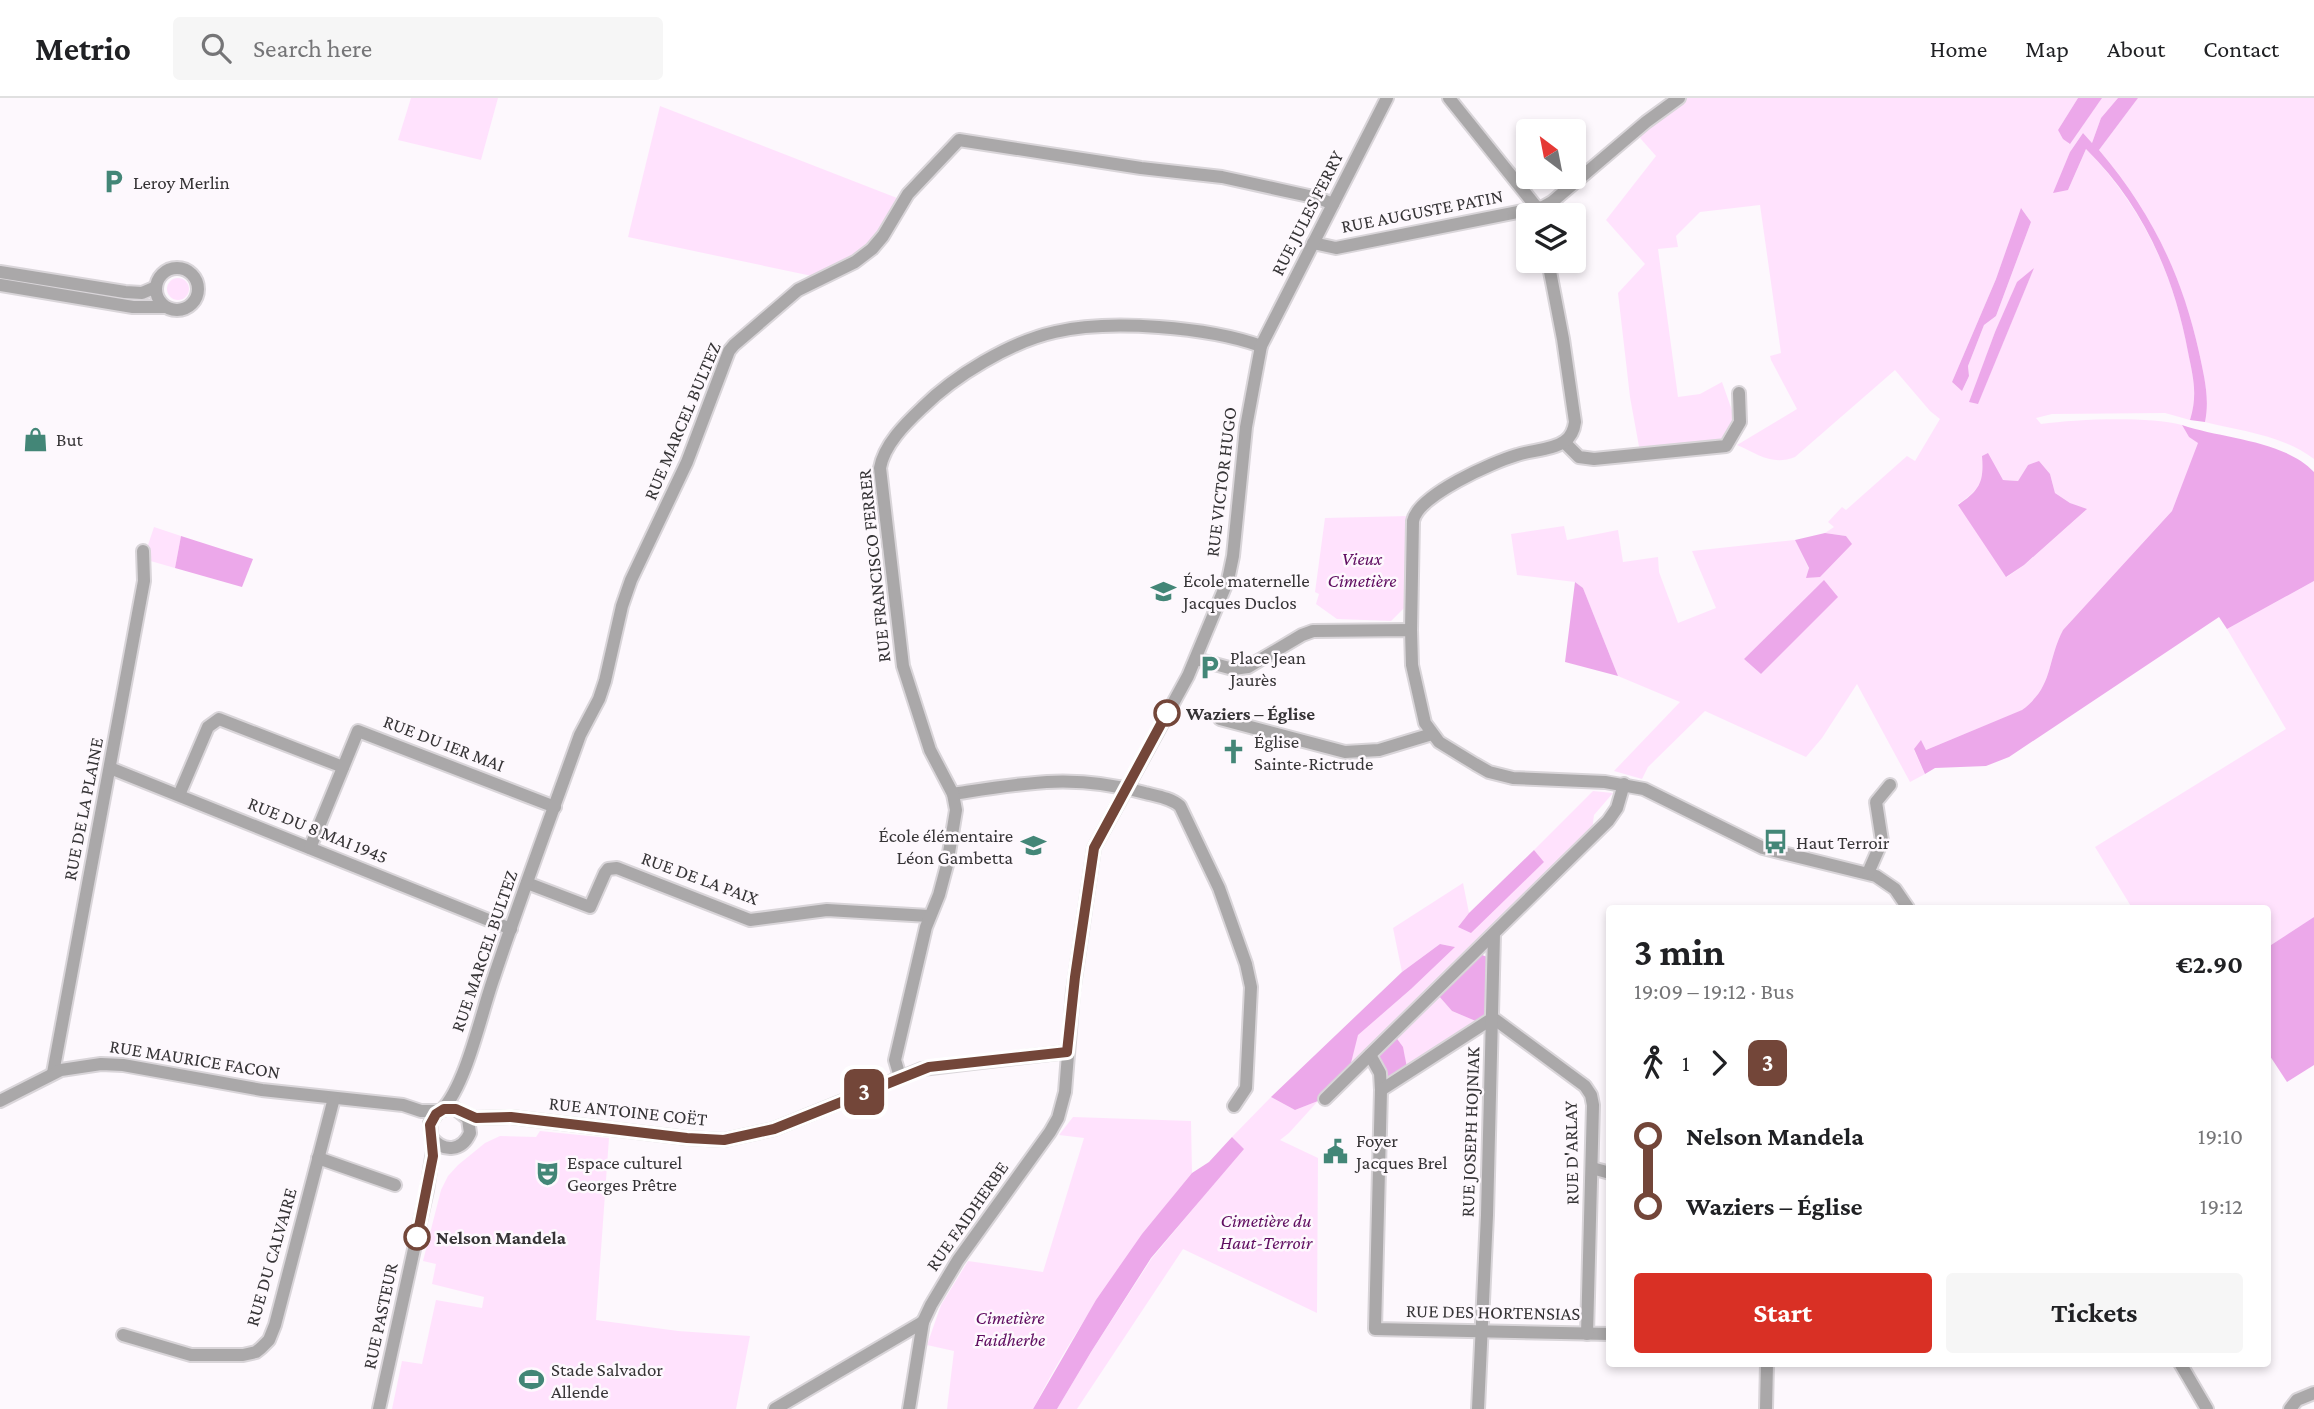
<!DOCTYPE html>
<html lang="en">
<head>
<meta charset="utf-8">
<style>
	:root { --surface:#fff; --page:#f6f6f6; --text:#202124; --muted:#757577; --line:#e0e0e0; --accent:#d93025 }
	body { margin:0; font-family:"Crimson Pro",serif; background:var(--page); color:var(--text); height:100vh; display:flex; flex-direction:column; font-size:26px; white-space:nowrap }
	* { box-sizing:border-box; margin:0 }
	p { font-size:23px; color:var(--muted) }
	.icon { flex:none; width:38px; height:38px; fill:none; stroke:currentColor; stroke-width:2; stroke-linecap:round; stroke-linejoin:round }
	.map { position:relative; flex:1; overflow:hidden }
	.sheet { position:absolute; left:1606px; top:807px; width:665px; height:462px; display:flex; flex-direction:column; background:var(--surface); border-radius:7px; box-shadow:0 4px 10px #0003 }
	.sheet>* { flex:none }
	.badge { padding:0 14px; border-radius:10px; font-size:24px; line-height:46px }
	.needle { width:46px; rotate:328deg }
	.buttons { position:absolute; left:1516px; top:21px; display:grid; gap:14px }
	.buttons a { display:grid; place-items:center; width:70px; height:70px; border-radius:7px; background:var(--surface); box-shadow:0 4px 10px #0003; font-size:35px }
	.map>.badge { position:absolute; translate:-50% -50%; box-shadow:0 0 0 4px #fff }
	.legs { display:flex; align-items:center; gap:10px; height:77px; padding:0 28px; font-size:23px }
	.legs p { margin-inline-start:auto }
	.head { display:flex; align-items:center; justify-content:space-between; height:119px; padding:0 28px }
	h1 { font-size:38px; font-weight:700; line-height:52px }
	.action { display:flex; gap:14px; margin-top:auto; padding:14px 28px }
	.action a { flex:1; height:80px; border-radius:7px; background:var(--accent); color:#fff; font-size:28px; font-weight:700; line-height:80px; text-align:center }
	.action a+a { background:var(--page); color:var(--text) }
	ul { padding:0 28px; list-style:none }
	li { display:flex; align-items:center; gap:24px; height:70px; font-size:26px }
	li i { display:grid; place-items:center; width:10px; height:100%; margin:0 9px; background:currentColor }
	li i::after { content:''; width:18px; height:18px; margin:-9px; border:5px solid; border-radius:50%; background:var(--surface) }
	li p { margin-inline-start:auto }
	li:first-child i { background:linear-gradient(#0000 50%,currentColor 0) }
	li:last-child i { background:linear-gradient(currentColor 50%,#0000 0) }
	header { display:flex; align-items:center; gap:42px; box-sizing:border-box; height:98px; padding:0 35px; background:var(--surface); border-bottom:2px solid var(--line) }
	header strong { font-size:33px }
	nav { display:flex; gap:38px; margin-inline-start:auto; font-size:24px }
	.search { width:490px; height:63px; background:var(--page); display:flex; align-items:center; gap:18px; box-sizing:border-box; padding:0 24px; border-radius:7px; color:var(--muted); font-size:26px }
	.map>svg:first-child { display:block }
	.green { fill:#ffe2fd; fill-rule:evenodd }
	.forest { fill:#eca8ea }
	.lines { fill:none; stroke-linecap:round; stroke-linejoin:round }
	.minor-casing { stroke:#d9d5d9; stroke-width:16 }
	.minor { stroke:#aaa8a9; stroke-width:12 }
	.line-1-casing { stroke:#fff; stroke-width:16 }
	.line-1 { stroke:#734639; stroke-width:10 }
	.stop-1-dot { fill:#fff; stroke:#734639; stroke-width:3.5 }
	.labels { text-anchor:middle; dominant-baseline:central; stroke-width:5; stroke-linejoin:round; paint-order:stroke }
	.poi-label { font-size:19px; fill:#363436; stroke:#fdf8fd; text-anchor:start }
	.street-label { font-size:19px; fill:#363436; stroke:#fdf8fd }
	.park-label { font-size:19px; font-style:italic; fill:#5f0d60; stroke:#fdf8fd }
	.stop-label { font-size:19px; font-weight:bold; fill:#363436; stroke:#fdf8fd; text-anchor:start }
</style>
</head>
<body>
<header>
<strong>Metrio</strong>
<div class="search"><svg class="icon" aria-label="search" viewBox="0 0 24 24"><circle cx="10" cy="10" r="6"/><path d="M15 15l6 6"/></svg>Search here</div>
<nav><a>Home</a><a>Map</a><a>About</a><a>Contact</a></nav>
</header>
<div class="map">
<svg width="2314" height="1311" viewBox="0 0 2314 1311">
	<rect width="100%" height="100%" fill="#fdf8fd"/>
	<g class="green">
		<path d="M 411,0 L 498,0 L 481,62 L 398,42 Z"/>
		<path d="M 1687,0 L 2078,0 L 2058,32 L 2069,46 L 2102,0 L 2118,0 L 2101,20 L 2092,45 L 2083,35 L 2070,54 L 2068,92 L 2086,51 C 2141,107 2174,176 2188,253 C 2193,279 2198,296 2190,322 L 2165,315 L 2052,316 L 2036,320 L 2041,326 C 2077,321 2147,318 2182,327 L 2189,339 L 2199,345 L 2172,413 L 2063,532 C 2046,565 2054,587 2023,612 L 1926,652 L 1921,643 L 1914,652 L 1925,676 L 1910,684 L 1857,586 L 1822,640 L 1806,659 L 1705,613 L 1648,669 L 1642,681 L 1614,673 L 1680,604 L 1618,578 L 1583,490 L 1575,484 L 1517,477 L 1511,436 L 1564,428 L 1567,442 L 1618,432 L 1623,464 L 1658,459 L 1659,474 L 1678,525 L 1716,510 L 1692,453 L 1795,442 L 1809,471 L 1807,480 L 1820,478 L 1851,446 L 1846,438 L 1825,435 L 1834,429 L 1828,424 L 1842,409 L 1846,412 L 1907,358 L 1915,363 L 1940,321 L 1930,313 L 1895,272 L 1795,359 C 1772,368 1758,356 1737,347 L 1797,311 L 1771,262 L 1770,258 L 1781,255 L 1760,107 L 1700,114 L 1676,138 L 1678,149 L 1658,151 L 1678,299 L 1700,296 L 1722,284 L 1735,321 L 1722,344 L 1640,354 L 1630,299 L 1618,195 L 1645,166 L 1606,122 L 1656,58 L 1640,40 L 1649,27 ZM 2022,111 L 2031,124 L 1996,218 L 1984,227 L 1968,268 L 1969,278 L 1962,293 L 1952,284 L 1996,181 ZM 2033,172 L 1978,305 L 1970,304 L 1995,234 ZM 1982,358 L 2003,382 L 2018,383 L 2028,367 L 2050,376 L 2055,395 L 2070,405 L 2086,412 L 2024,467 L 2007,479 L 1958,406 C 1980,392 1984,384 1982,358 ZM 1824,483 L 1837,499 L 1761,576 L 1744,561 Z"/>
		<path d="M 2138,0 L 2314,0 L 2314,361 C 2285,338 2241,333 2205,324 C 2210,300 2204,278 2199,254 C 2182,178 2150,111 2099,52 Z"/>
		<path d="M 660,8 L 897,100 L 878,137 L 862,153 L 812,178 L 628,139 Z"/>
		<circle cx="178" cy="191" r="11"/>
		<path d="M 1408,418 L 1405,509 L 1391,523 L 1337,521 L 1316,506 L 1319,496 L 1315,494 L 1325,420 Z"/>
		<path d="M 154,429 L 181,438 L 175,470 L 147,462 L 146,453 Z"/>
		<path d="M 2314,483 L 2314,819 L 2268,849 L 2268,810 L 2132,810 L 2095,749 L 2286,631 L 2227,531 Z"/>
		<path d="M 1593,693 L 1613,695 L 1594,717 L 1592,732 L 1350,969 L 1357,937 L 1411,891 L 1454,849 L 1440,846 L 1402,874 L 1393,830 L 1463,785 L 1469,815 L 1458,829 L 1544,764 L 1534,752 Z"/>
		<path d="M 1438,897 L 1452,913 L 1478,924 L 1407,970 L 1395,938 Z"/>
		<path d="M 1271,999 L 1295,1012 L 1318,1003 L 1289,1035 L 1280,1042 L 1318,1060 L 1317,1215 L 1183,1151 L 1077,1311 L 1057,1311 L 1091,1254 L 1152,1160 L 1243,1051 L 1232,1039 Z"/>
		<path d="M 1073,1019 L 1191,1023 L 1192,1075 C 1131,1149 1077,1226 1033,1311 L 947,1311 L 954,1253 L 927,1247 L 941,1207 L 968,1163 L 1043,1174 L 1084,1040 L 1059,1037 Z"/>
		<path d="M 540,1033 L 609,1040 L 596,1222 L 678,1233 L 750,1238 L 736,1311 L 392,1311 L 402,1263 L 422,1266 L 436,1202 L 482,1210 L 484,1199 L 432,1186 L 436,1166 L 423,1163 L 441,1092 L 448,1078 L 458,1067 L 485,1045 L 500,1038 L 536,1039 Z"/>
	</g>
	<g class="forest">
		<path d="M 2078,0 L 2102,0 L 2070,46 L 2063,41 L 2058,32 Z"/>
		<path d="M 2118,0 L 2138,0 L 2099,52 C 2151,113 2182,177 2199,254 C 2204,278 2210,300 2205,324 L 2190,322 C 2198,296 2193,279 2188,254 C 2174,177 2142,106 2086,51 L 2068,92 L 2053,95 L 2070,54 L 2083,35 L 2092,45 L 2101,20 Z"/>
		<path d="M 2021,110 L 2031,124 L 1996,218 L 1984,227 L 1968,268 L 1969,278 L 1962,293 L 1952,284 L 1996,181 Z"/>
		<path d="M 2034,170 L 1978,306 L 1969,304 L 1995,234 L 2017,184 Z"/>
		<path d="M 2182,327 C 2223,341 2284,342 2314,374 L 2314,483 L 2227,531 L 2219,519 L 2009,659 L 1986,668 L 1935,670 L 1925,676 L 1914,651 L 1921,642 L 1926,652 L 2022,612 C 2054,588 2046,565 2063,532 L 2172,413 L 2198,345 L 2189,339 Z"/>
		<path d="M 1988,355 L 2003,382 L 2018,383 L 2028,367 L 2039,363 L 2050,376 L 2055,395 L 2070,405 L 2087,411 L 2024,467 L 2006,479 L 1958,407 C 1980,392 1984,384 1982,358 Z"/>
		<path d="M 1825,435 L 1846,438 L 1852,446 L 1820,479 L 1806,480 L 1809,470 L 1795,442 Z"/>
		<path d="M 181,438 L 253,461 L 242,489 L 175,470 Z"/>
		<path d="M 1824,482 L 1838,499 L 1761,576 L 1744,561 Z"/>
		<path d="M 1575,484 L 1583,490 L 1618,578 L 1565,564 Z"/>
		<path d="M 1534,752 L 1544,764 L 1471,835 L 1458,829 L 1469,815 Z"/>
		<path d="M 2314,819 L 2314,967 L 2287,984 L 2268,955 L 2268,849 Z"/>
		<path d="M 1440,846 L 1455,849 L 1411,891 L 1358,937 L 1350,969 L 1318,1003 L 1295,1012 L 1271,999 L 1402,874 Z"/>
		<path d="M 1480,856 L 1487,859 L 1485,919 L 1478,924 L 1452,913 L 1438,897 Z"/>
		<path d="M 1395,938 L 1403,949 L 1407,970 L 1385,984 L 1375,958 Z"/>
		<path d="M 1232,1039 L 1244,1051 L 1151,1160 L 1091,1254 L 1057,1311 L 1033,1311 L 1096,1202 L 1142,1136 L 1192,1075 L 1209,1064 Z"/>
	</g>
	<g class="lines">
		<defs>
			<g id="minor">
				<path d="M 1449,0 L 1538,111 L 1539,115"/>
				<path d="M 1313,145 L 1336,150 L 1543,109 L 1552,104 L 1646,24 L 1679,0"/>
				<circle cx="177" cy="191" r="21"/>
				<path d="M 0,174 L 125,194 L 142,195 L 156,189"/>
				<path d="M 0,187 L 133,209 L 165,209"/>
				<path d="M 1564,344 L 1579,359 L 1594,361 L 1726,348 L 1740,324 L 1739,295"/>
				<path d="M 1411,532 L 1413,423 C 1418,397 1493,364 1517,357 C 1532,352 1553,352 1565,343 C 1572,338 1574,332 1575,324 L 1563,241 L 1548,163"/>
				<path d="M 1196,561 L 1233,571 L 1248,569 L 1302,537 L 1313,533 L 1411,532 L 1412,567 L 1425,625 L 1439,644 L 1475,666 L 1489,674 L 1513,680 L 1605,684 L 1644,691 L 1763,750 L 1876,778 L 1895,791 L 1908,810"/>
				<path d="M 1220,621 L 1345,654 L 1379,652 L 1432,636"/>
				<path d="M 110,670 L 511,831"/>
				<path d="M 953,696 C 1024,685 1073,675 1145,695 C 1157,698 1171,700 1180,708 L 1219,790 L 1246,866 L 1251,889 L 1246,990 L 1234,1008"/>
				<path d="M 179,697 L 208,629 L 219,621 L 343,669"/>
				<path d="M 310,750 L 358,633 L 555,709"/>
				<path d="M 1868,775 L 1882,743 L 1876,704 L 1890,687"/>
				<path d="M 527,785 L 590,809 L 605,775 L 608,771 L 617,770 L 750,822 L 827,812 L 929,818"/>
				<path d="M 1370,957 L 1380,975 L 1381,992 L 1375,1231 L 1610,1236"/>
				<path d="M 53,975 L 144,483 L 143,453"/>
				<path d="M 900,979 L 895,962 L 926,829 L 939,797 L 947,767 L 956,712 L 953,696 L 930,652 L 903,568 L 880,370 C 884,347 905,326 922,310 C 954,278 1010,244 1055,234 C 1110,221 1208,229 1261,248"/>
				<path d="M 1381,992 L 1493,920 L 1585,988 L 1591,997 L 1593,1007 L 1587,1236"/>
				<path d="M 1325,1001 L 1608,723 L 1617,710 L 1624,686"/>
				<path d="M 0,1003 L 61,972 L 101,966 L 123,967 L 262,992 L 403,1007 L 421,1013 L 439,1013"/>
				<path d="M 442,1012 C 467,985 481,915 494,879 C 521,798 551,718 580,637 L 599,601 L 605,583 L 622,508 L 631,482 L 687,364 L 729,253 L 734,247 L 798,192 L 855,164 L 872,151 L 883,138 L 908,96 L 959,42 L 1141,70 L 1222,79 L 1318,100 L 1333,106"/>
				<path d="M 465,1016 L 476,1020 L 511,1019 L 687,1040 L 724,1042 L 774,1031 L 922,971 L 1067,954"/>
				<path d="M 318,1060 L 395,1087"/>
				<path d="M 1592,1070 L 1610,1075"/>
				<path d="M 123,1237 L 191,1257 L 243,1257 L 256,1254 L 261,1250 L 269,1242 L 275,1227 L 334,1000"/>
				<path d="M 2180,1265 L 2207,1311"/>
				<path d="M 379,1311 L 427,1092 L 433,1053 L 430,1025 L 439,1013 L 449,1010 L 456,1011 L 468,1021 L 470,1035 C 462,1053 444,1055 432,1040"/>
				<path d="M 775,1311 L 923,1224"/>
				<path d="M 909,1311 L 923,1224 L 931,1207 L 958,1162 L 1050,1034 L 1058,1020 L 1065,994 L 1073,894 L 1094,750 L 1188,578 L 1228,482 L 1233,458 L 1246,329 L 1261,248 L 1387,0"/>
				<path d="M 1478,1311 L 1487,1117 L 1494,836"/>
				<path d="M 1766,1311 L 1767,1265"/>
				<path d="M 2290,1311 L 2297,1302 L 2314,1295"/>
			</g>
		</defs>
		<use href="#minor" class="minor-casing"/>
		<use href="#minor" class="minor"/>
	</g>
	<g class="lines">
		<defs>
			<path id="line-1" d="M 417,1139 L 433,1058 L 430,1027 L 436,1016 L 444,1011 L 456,1011 L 476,1020 L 511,1019 L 687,1040 L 724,1042 L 774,1031 L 929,969 L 1067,954 L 1075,879 L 1094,750 L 1167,615"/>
		</defs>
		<use href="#line-1" class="line-1-casing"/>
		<use href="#line-1" class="line-1"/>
	</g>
	<defs>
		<symbol id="parking-bare" viewBox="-9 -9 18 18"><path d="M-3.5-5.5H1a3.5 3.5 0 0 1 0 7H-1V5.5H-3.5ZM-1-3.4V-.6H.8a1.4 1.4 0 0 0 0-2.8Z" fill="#438677" stroke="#fdf8fd" stroke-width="2.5" paint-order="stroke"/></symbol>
		<symbol id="shop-bare" viewBox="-9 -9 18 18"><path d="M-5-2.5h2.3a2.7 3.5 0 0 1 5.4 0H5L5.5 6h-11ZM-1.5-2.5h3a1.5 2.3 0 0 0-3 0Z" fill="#438677" stroke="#fdf8fd" stroke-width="2.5" paint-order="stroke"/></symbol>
		<symbol id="school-bare" viewBox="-9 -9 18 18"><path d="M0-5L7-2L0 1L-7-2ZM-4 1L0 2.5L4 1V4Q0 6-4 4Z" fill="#438677" stroke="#fdf8fd" stroke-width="2.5" paint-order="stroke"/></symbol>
		<symbol id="church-bare" viewBox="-9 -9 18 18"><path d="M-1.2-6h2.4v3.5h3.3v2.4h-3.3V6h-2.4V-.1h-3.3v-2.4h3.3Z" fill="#438677" stroke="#fdf8fd" stroke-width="2.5" paint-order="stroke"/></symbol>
		<symbol id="bus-bare" viewBox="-9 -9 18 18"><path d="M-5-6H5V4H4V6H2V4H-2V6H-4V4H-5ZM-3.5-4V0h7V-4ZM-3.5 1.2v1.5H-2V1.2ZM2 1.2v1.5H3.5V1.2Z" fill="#438677" stroke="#fdf8fd" stroke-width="2.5" paint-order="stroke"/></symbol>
		<symbol id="civic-bare" viewBox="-9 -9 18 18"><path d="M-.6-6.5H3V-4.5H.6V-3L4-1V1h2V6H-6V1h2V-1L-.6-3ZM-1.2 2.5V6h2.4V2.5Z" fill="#438677" stroke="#fdf8fd" stroke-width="2.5" paint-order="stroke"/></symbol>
		<symbol id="theatre-bare" viewBox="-9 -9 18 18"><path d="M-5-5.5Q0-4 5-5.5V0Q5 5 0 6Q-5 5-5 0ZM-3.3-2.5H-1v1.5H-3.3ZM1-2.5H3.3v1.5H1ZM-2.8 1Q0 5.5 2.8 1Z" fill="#438677" stroke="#fdf8fd" stroke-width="2.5" paint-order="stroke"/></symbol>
		<symbol id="stadium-bare" viewBox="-9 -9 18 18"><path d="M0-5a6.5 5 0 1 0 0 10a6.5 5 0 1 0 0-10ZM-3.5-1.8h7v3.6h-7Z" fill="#438677" stroke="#fdf8fd" stroke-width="2.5" paint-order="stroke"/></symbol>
	</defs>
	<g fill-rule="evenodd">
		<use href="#parking-bare" x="96" y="66" width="35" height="35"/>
		<use href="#shop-bare" x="18" y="324" width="35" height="35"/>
		<use href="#school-bare" x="1146" y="476" width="35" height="35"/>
		<use href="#parking-bare" x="1192" y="552" width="35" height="35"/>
		<use href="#church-bare" x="1216" y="636" width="35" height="35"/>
		<use href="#bus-bare" x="1758" y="726" width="35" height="35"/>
		<use href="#school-bare" x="1016" y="730" width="35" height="35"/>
		<use href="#civic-bare" x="1318" y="1036" width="35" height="35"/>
		<use href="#theatre-bare" x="530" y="1058" width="35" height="35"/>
		<use href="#stadium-bare" x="514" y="1264" width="35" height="35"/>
	</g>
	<g class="stop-1-dot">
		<circle cx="1167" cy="615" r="12"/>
		<circle cx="417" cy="1139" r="12"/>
	</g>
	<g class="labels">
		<g class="poi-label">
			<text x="133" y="84">Leroy Merlin</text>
			<text x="56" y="341">But</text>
			<text x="1183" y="482">École maternelle<tspan x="1183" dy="22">Jacques Duclos</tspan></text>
			<text x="1230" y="559">Place Jean<tspan x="1230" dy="22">Jaurès</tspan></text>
			<text x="1254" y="643">Église<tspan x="1254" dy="22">Sainte-Rictrude</tspan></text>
			<text x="1013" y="737" text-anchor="end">École élémentaire<tspan x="1013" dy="22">Léon Gambetta</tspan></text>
			<text x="1796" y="744">Haut Terroir</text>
			<text x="1356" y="1042">Foyer<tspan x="1356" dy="22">Jacques Brel</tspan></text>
			<text x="567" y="1064">Espace culturel<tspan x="567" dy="22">Georges Prêtre</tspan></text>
			<text x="551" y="1271">Stade Salvador<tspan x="551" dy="22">Allende</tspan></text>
		</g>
		<g class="street-label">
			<text transform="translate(1422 113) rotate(-11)">RUE AUGUSTE PATIN</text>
			<text transform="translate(1307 115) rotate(-63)">RUE JULES FERRY</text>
			<text transform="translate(682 323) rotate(-67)">RUE MARCEL BULTEZ</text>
			<text transform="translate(1221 384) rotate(-83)">RUE VICTOR HUGO</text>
			<text transform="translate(874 468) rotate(-96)">RUE FRANCISCO FERRER</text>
			<text transform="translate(444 645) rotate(21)">RUE DU 1ER MAI</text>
			<text transform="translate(83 711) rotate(-79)">RUE DE LA PLAINE</text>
			<text transform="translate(318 732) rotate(22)">RUE DU 8 MAI 1945</text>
			<text transform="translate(700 780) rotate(20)">RUE DE LA PAIX</text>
			<text transform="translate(484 853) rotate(-71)">RUE MARCEL BULTEZ</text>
			<text transform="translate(195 961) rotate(9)">RUE MAURICE FACON</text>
			<text transform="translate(628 1013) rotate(6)">RUE ANTOINE COËT</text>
			<text transform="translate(1470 1034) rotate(-88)">RUE JOSEPH HOJNIAK</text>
			<text transform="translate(1571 1055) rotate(-91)">RUE D'ARLAY</text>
			<text transform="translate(967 1118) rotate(-55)">RUE FAIDHERBE</text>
			<text transform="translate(271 1159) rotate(-74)">RUE DU CALVAIRE</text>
			<text transform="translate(1493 1214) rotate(1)">RUE DES HORTENSIAS</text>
			<text transform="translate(380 1218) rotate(-78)">RUE PASTEUR</text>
		</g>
		<g class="park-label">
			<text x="1362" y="460">Vieux<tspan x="1362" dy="22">Cimetière</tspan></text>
			<text x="1266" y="1122">Cimetière du<tspan x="1266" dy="22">Haut-Terroir</tspan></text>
			<text x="1010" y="1219">Cimetière<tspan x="1010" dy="22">Faidherbe</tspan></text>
		</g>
		<g class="stop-label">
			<text x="1186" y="615">Waziers – Église</text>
			<text x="436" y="1139">Nelson Mandela</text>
		</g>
	</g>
</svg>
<div class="buttons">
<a><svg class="needle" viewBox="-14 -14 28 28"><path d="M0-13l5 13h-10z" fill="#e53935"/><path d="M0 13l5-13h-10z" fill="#757577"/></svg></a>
<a><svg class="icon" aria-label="layers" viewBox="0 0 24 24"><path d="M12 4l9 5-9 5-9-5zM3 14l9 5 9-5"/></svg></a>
</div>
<b class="badge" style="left:864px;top:994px;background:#734639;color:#fff">3</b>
<section class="sheet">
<div class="head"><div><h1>3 min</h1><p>19:09 – 19:12 · Bus</p></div><b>€2.90</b></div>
<div class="legs"><svg class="icon" aria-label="walk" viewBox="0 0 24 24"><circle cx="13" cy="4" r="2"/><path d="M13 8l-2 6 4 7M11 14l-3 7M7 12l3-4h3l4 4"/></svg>1<svg class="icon" aria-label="forward" viewBox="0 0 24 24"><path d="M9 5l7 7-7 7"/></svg><b class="badge" style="background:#734639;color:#fff">3</b></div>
<ul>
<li><i style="color:#734639"></i><b>Nelson Mandela</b><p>19:10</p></li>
<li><i style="color:#734639"></i><b>Waziers – Église</b><p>19:12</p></li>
</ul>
<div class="action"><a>Start</a><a>Tickets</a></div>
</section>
</div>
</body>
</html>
